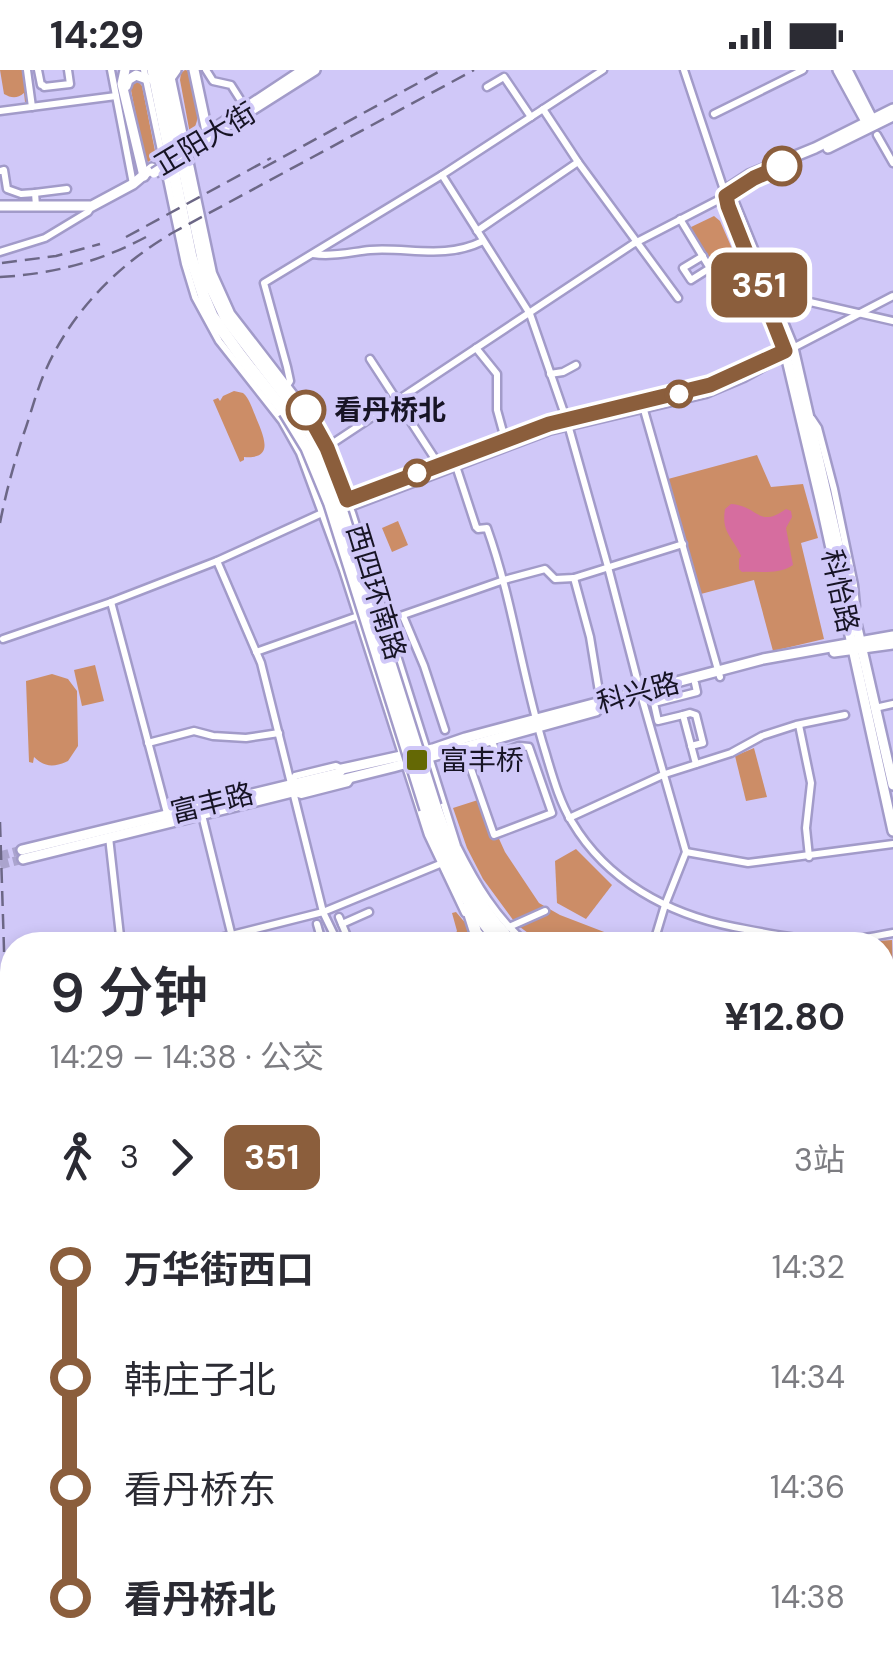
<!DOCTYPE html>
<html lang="zh">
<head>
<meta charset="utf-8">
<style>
	:root { --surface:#fff; --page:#f2f2f3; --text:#2b2b33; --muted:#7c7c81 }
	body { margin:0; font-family:"DM Sans","Noto Sans SC",sans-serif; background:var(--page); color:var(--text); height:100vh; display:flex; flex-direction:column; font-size:38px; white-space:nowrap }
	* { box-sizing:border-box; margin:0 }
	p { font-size:32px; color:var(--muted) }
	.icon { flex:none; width:55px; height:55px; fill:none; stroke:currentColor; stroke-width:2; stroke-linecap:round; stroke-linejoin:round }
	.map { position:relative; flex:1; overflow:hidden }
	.side { position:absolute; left:0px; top:862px; width:895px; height:742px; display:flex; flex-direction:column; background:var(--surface); border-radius:40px 40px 0 0; box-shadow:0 5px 15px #0003 }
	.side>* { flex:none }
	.badge { padding:0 20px; border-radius:15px; font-size:35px; line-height:65px }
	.map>.badge { position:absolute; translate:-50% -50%; box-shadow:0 0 0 5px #fff }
	.legs { display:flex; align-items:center; gap:15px; height:110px; padding:0 50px; font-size:32px }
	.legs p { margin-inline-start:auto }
	.head { display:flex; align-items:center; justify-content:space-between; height:170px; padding:0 50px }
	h1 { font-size:55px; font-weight:600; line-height:75px }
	ul { padding:0 50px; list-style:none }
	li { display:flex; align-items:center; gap:35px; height:110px; font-size:38px }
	li i { display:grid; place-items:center; width:15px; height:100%; margin:0 12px; background:currentColor }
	li i::after { content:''; width:25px; height:25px; margin:-12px; border:8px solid; border-radius:50%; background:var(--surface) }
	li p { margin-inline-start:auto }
	li:first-child i { background:linear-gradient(#0000 50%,currentColor 0) }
	li:last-child i { background:linear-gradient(currentColor 50%,#0000 0) }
	.status { display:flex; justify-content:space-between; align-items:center; height:70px; padding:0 50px; background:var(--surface); direction:ltr }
	.status svg { height:28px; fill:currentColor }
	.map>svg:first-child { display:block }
	.green { fill:#cc8d67 }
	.water { fill:#d66d9f }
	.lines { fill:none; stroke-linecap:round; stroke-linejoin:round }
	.river { stroke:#d66d9f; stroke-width:6 }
	.major-tunnel { stroke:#aba4ce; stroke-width:9; stroke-dasharray:9 4.5; stroke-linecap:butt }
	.minor-casing { stroke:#a29bc9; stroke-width:11 }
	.major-casing { stroke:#a29bc9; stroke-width:14 }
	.highway-casing { stroke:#a29bc9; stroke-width:16 }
	.minor { stroke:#fff; stroke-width:6 }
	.major { stroke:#fff; stroke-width:9 }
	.highway { stroke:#fff; stroke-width:11 }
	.rail { stroke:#6c6786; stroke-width:2.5; stroke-dasharray:15 8; stroke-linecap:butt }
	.major-bridge-casing { stroke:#a29bc9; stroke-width:14; stroke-linecap:butt }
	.highway-bridge-casing { stroke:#a29bc9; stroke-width:16; stroke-linecap:butt }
	.major-bridge { stroke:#fff; stroke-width:9 }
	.highway-bridge { stroke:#fff; stroke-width:11 }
	.line-1-casing { stroke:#fff; stroke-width:22 }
	.line-1 { stroke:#8b5e3c; stroke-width:15 }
	.stop-1-dot { fill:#fff; stroke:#8b5e3c; stroke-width:5 }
	.poi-dot { fill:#646805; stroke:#d0c8f8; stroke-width:4 }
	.labels { text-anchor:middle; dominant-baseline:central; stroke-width:8; stroke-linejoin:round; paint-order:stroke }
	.street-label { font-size:28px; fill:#171425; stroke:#d0c8f8 }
	.stop-label { font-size:28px; font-weight:bold; fill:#171425; stroke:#d0c8f8; text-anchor:start }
	.poi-label { font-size:28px; fill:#171425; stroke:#d0c8f8; text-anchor:start }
</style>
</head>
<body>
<div class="status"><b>14:29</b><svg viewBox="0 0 49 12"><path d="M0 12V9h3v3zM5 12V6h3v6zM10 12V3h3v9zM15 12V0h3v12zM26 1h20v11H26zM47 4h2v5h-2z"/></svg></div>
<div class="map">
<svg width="893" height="1603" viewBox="0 0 893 1603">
	<rect width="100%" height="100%" fill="#d0c8f8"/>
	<g class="green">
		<path d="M 0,0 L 26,0 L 29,31 L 25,32 L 24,23 C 17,29 11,28 4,24 Z"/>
		<path d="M 185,0 L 189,1 L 190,7 C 194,27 205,48 190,64 L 180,10 L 181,3 Z"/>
		<path d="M 134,11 L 138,11 L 142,16 L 156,86 L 148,92 L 144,87 L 130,15 Z"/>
		<path d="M 714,146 L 720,151 L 745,208 L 728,220 L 689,158 Z"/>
		<path d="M 234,321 C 237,322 240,322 243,323 C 249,328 252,338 255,345 C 262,363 277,390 244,387 L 244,390 L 240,392 L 213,330 L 218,328 L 220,331 L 223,326 Z"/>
		<path d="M 757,385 L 771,417 L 803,414 L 818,468 L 801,473 L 824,569 L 773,581 L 754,510 L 697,525 L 668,409 Z"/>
		<path d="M 398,451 L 408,475 L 392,482 L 382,458 Z"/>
		<path d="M 95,595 L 104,631 L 82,636 L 74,600 Z"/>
		<path d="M 52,604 L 68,609 L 77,621 L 78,676 L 68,691 C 55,697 45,698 34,687 L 33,693 L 29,692 L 26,611 Z"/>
		<path d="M 754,678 L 767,727 L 746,731 L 735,686 Z"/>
		<path d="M 481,729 L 505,782 L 539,833 L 560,845 L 638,875 L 544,875 L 516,854 L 483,809 L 467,778 L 453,738 Z"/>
		<path d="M 576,779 L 612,815 L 586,849 L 557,833 L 555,791 Z"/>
		<path d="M 456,842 L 484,875 L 460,875 L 453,867 L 457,861 L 452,843 Z"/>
		<path d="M 892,870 L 893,916 L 883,918 L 882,875 L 825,875 Z"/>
		<path d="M 0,1212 L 12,1276 L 12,1464 L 9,1424 L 0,1424 Z"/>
	</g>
	<path class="water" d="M 731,434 C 759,436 758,459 786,439 L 791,441 L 792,447 L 786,458 L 793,495 C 779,505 758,501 742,502 L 739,499 L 739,489 L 741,486 C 733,467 721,463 725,439 Z"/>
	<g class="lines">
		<g class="river">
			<path d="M 0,1489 L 12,1490"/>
			<path d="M 115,1603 L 118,1592"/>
		</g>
		<g class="major-tunnel">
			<path d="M 0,786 L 22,780"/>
			<path d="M 0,795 L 23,789"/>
		</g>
		<defs>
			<g id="minor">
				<path d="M 27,0 L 32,37"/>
				<path d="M 38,0 L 41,15 L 43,15 L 44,17 L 70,14 L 68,0"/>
				<path d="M 111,0 L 133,114"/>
				<path d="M 144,0 L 185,194 L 195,227 L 219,271 L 282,351 L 300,383 L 343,500 L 428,765 L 465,843"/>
				<path d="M 170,0 L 213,203 L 231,243 L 306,340 L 327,377 L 352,443 L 457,776 C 475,812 496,849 529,875"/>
				<path d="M 206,0 L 213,11 L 231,15 L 245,37"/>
				<path d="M 487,17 L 504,7 L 531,47"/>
				<path d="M 543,39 L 578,92 L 678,228"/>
				<path d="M 0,41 L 116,26"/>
				<path d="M 714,44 L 803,0"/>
				<path d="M 877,65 L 893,93"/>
				<path d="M 0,101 L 4,100 L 7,119 L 21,124 L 35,123"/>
				<path d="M 442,105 L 530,244 L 567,351 L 608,497 L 642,628 L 686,782 L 665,835 L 653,875"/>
				<path d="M 36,136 L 35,123 L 67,119"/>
				<path d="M 680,149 L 714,205"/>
				<path d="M 477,161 L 578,92"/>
				<path d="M 0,182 L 45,168 L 88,142 L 92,136"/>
				<path d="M 313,184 C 332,187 351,182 370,180 C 409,177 444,190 483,171"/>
				<path d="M 703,186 L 683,198 L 691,210 L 710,198"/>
				<path d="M 771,223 L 893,251"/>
				<path d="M 476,278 L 497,304 L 497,340 L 505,369"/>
				<path d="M 370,289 L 439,395"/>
				<path d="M 550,304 L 563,302 L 576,295"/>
				<path d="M 288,314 L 290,311 L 287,297 L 264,213 L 442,105 L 603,0"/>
				<path d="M 644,340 L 720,607"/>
				<path d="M 812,349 L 818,358 L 834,419 L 854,515 L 856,536"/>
				<path d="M 327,377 L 633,174 L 726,126 L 684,0"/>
				<path d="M 456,396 L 476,457 L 478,459 L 487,458 C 513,531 522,607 545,681 C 552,704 559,731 572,752 C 607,811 668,844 734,857 C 766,863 800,870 832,871 C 853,871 873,867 893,863"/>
				<path d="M 344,432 L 549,355 L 710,315 L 793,278 L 893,226"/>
				<path d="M 350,437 L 549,361 L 706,324 L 744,308 L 789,283"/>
				<path d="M 217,491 L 261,593 L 323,842 L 339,875"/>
				<path d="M 574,508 L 590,567 L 601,634"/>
				<path d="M 111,532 L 168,747"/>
				<path d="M 403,546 L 424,596 L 445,660"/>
				<path d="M 386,551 L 504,510 L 545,499 L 555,509 L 574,508 L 683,474"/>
				<path d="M 3,569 L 111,532 L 217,491 L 333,438"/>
				<path d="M 256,582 L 358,546"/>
				<path d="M 695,613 L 697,622 L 654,633 L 658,651 L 683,645 L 696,694"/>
				<path d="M 875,638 L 893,634"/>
				<path d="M 683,645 L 690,643 L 696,645 L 703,673 L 691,676"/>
				<path d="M 799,655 L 811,713 L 806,758 L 809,787"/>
				<path d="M 491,669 L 497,684 L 519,676 L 529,677 L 552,743 L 494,765 L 471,699 L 475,689 L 497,682"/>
				<path d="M 148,673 L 194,661 L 213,666 L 246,668 L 279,663"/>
				<path d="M 292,712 L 295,706 L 336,696 L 342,699"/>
				<path d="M 295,723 L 301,725 L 348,713 L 351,708"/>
				<path d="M 202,745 L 234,875"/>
				<path d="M 569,748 L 665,704 L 731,683 L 762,666 L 796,655 L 845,645"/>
				<path d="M 109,767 L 121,875"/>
				<path d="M 686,782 L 748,793 L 893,774"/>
				<path d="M 339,847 L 349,871 L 353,874"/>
				<path d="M 317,854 L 323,875"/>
				<path d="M 342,854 L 369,842"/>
				<path d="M 474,857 L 490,875"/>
				<path d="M 509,857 L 545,841"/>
				<path d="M 192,875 L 323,842 L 440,794"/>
				<path d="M 882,1138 L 893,1137"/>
				<path d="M 882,1276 L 893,1274"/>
				<path d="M 882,1285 L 893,1283"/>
				<path d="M 882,1428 L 893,1426"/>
				<path d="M 110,1592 L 122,1598 L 121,1602"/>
				<path d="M 281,1592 L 282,1603"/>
				<path d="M 414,1592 L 416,1603"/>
				<path d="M 589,1592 L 591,1603"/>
				<path d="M 675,1592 L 677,1603"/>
				<path d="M 692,1592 L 693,1603"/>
				<path d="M 841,1592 L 843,1603"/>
				<path d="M 156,1599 L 204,1592"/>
				<path d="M 121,1601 L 156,1596"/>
			</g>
			<g id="major">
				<path d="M 125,0 L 122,14 L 144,106"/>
				<path d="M 194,0 L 208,66"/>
				<path d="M 838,0 L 868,55"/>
				<path d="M 847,0 L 874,53"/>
				<path d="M 171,7 L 176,0"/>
				<path d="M 126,16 L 128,10 L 136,5 L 147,9"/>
				<path d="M 206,64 L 303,0"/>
				<path d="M 197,75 L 315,0"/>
				<path d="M 828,78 L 893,46"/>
				<path d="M 726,126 L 727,137 L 785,281 L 821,433 L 893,761"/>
				<path d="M 726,126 L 734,134 L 793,278 L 893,715"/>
				<path d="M 726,126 L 729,118 L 749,105 L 815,78 L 893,39"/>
				<path d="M 0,136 L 92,136 L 133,114 L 152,98"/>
				<path d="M 834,582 L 893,574"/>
				<path d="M 22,780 L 339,703 L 342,699 L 433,679 L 465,668 L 763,589 L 893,566"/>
				<path d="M 23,789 L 393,697 L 596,641"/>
				<path d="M 882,937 L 893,936"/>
				<path d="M 882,974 L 893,972"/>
				<path d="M 685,1592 L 687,1603"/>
				<path d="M 851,1603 L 893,1597"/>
			</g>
			<g id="highway">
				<path d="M 153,0 L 191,187 L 204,227 L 212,246 L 240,285 L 285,342"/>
				<path d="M 163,0 L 207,208 L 226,248 L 294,337"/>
				<path d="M 435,736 C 452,786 476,838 515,875"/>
				<path d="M 426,739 C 444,789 465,837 503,875"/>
				<path d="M 468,838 L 475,860"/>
				<path d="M 882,953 L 893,951"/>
				<path d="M 882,963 L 893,962"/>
			</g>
		</defs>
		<use href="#minor" class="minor-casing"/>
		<use href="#major" class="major-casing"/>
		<use href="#highway" class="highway-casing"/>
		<use href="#minor" class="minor"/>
		<use href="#major" class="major"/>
		<use href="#highway" class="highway"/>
		<g class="rail">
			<path d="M 263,98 L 442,0"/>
			<path d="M 126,167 L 271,88"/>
			<path d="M 2,193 L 56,186 L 100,174"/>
			<path d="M 0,207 C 53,204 99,192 146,167"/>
			<path d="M 0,453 C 6,422 14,393 24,363 C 31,343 36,323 44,304 C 70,243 117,195 174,162 L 474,0"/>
			<path d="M 0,752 L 12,1134"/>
			<path d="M 9,1123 L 12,1163"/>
			<path d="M 8,1151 L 12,1206"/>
			<path d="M 51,1592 L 52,1603"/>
		</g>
		<defs>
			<path id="major-bridge" d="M 154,103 L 197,75"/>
			<g id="highway-bridge">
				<path d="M 294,337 L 313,368 L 336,423 L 435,736"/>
				<path d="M 285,342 L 307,378 L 330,434 L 426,739"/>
			</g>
		</defs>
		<use href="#major-bridge" class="major-bridge-casing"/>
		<use href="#highway-bridge" class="highway-bridge-casing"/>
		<use href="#major-bridge" class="major-bridge"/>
		<use href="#highway-bridge" class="highway-bridge"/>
	</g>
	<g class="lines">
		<defs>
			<path id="line-1" d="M 306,340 L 327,378 L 347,430 L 549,354 L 710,315 L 785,281 L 728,136 L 726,126 L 754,108 L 782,96"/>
		</defs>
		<use href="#line-1" class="line-1-casing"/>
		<use href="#line-1" class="line-1"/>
	</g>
	<g class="stop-1-dot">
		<circle cx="782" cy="96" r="18"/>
		<circle cx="679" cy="324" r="12"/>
		<circle cx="306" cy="340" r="18"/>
		<circle cx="417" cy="403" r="12"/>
	</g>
	<rect class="poi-dot" x="405" y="678" width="24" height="24" rx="5"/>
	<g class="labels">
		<g class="street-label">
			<text transform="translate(205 69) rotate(-31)">正阳大街</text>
			<text transform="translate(840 521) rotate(78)">科怡路</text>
			<text transform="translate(376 522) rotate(73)">西四环南路</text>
			<text transform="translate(638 623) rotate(-15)">科兴路</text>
			<text transform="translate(212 733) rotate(-14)">富丰路</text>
		</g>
		<g class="stop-label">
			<text x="334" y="340">看丹桥北</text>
		</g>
		<g class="poi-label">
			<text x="440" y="690">富丰桥</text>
		</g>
	</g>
</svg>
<b class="badge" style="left:759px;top:215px;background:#8b5e3c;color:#fff">351</b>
<section class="side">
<div class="head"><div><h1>9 分钟</h1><p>14:29 – 14:38 · 公交</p></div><b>¥12.80</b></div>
<div class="legs"><svg class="icon" aria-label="walk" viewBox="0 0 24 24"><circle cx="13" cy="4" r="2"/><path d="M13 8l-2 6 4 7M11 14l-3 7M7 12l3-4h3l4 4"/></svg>3<svg class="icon" aria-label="forward" viewBox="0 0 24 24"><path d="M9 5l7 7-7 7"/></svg><b class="badge" style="background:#8b5e3c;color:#fff">351</b><p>3站</p></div>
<ul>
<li><i style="color:#8b5e3c"></i><b>万华街西口</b><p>14:32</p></li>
<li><i style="color:#8b5e3c"></i><span>韩庄子北</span><p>14:34</p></li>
<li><i style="color:#8b5e3c"></i><span>看丹桥东</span><p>14:36</p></li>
<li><i style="color:#8b5e3c"></i><b>看丹桥北</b><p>14:38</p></li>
</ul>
</section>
</div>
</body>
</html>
